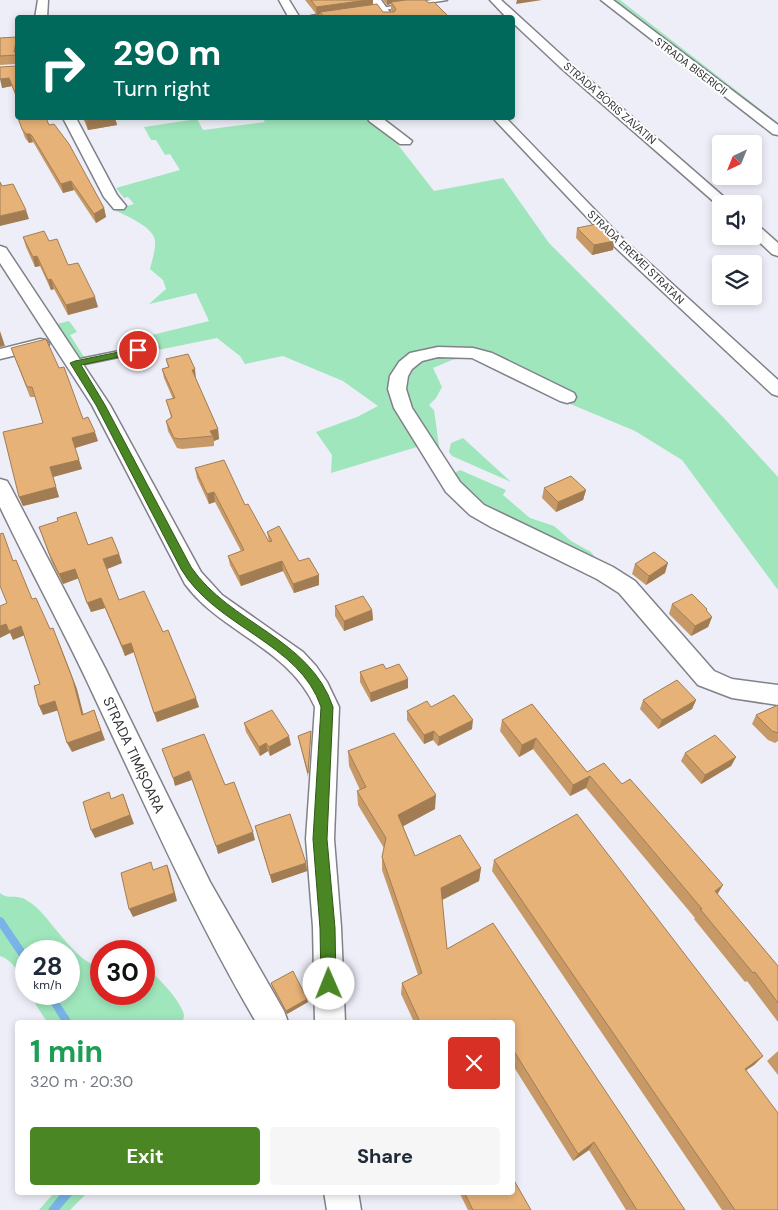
<!DOCTYPE html>
<meta charset="utf-8">
<style>
:root{--surface:#fff;--page:#f6f6f7;--text:#1f2937;--muted:#747a83;--accent:#4a8623}
body{margin:0;font-family:"DM Sans",sans-serif;background:var(--page);color:var(--text);height:100vh;display:flex;flex-direction:column;font-size:19px;white-space:nowrap}
*{box-sizing:border-box;margin:0}
p{font-size:16px;color:var(--muted)}
.icon{flex:none;width:28px;height:28px;fill:none;stroke:currentColor;stroke-width:2;stroke-linecap:round;stroke-linejoin:round}
.map{position:relative;flex:1;overflow:hidden}
.side{position:absolute;left:15px;top:1020px;width:500px;height:175px;display:flex;flex-direction:column;background:var(--surface);border-radius:5px;box-shadow:0 2px 8px #0003}
.side>*{flex:none}
.hud{position:absolute;left:15px;top:15px;width:500px;height:105px;border-radius:5px;box-shadow:0 2px 8px #0003;background:#00695c;color:#fff;overflow:hidden}
.needle{width:32px;rotate:223deg}
.fabs{position:absolute;left:712px;top:135px;display:grid;gap:10px}
.fabs a{display:grid;place-items:center;width:50px;height:50px;border-radius:5px;background:var(--surface);box-shadow:0 2px 8px #0003;font-size:25px}
.speed{position:absolute;left:15px;top:940px;display:flex;gap:10px;font-size:25px;font-weight:700;text-align:center}
.speed>*{display:grid;place-content:center;width:65px;height:65px;border-radius:50%;background:var(--surface);box-shadow:0 2px 8px #0003;line-height:1}
.speed small{font-size:12px;font-weight:400}
.speed .limit{border:8px solid #d22;background:#fff;color:#111}
.pin{position:absolute;display:grid;place-items:center;width:42px;height:42px;color:#fff;margin:-21px;border:2px solid #fff;border-radius:50%;box-shadow:0 1px 5px #0007}
.me{position:absolute;width:55px;margin:-28px;rotate:359deg;stroke-linejoin:round;filter:drop-shadow(0 0 4px #0008)}
.turn{display:flex;align-items:center;gap:18px;height:105px;padding:0 15px;font-size:22px}
.turn .icon{width:65px;height:65px;stroke-width:2.5}
.turn b{display:block;font-size:35px;line-height:42px}
.round{display:grid;place-items:center;flex:none;width:52px;height:52px;border-radius:5px;background:var(--page)}
.head{display:flex;align-items:center;justify-content:space-between;height:85px;padding:0 15px}
h1{font-size:30px;font-weight:700;line-height:38px;color:#1e9e55}
.cta{display:flex;gap:10px;margin-top:auto;padding:10px 15px}
.cta a{flex:1;height:58px;border-radius:5px;background:var(--accent);color:#fff;font-size:20px;font-weight:700;line-height:58px;text-align:center}
.cta a+a{background:var(--page);color:var(--text)}
.map>svg:first-child{display:block}
.green{fill:#9fe6bc}
.lines{fill:none;stroke-linecap:round;stroke-linejoin:round}
.stream{fill:#78b4e7;fill-rule:evenodd}
.service-casing{stroke:#808189;stroke-width:3}
.minor-casing{stroke:#808189;stroke-width:3}
.service{fill:#fff;fill-rule:evenodd}
.minor{fill:#fff;fill-rule:evenodd}
.wall{fill:#c79967}
.shaded-wall{fill:#a27d54}
.building{fill:#e7b278;stroke:#a27d54}
.route{fill:#4a8623;stroke:#305717}
.labels{text-anchor:middle;dominant-baseline:central;stroke-width:4;stroke-linejoin:round;paint-order:stroke}
.far-street-label{font-size:11px;fill:#303134;stroke:#fff}
.street-label{font-size:14px;fill:#303134;stroke:#fff}
</style>
<div class="map">
<svg width="778" height="1210" viewBox="0 0 778 1210">
<rect width="100%" height="100%" fill="#edeef7"/>
<!-- green -->
<g class="green">
<path d="M609 0H620L778 123V128Z"/>
<path d="M262 118H365L395 141 434 191 503 178 549 243 723 417 778 477V590L682 460 635 431 556 398 472 357 452 360 433 368 442 387 436 398 429 405 434 410 440 453 430 443 331 473 332 455 316 432 357 417 378 406 343 381 283 356 245 364 240 356 217 338 148 352 140 338 209 321 196 293 149 304 166 289 163 280 150 269C152 260 156 249 155 241 154 227 125 215 114 210L134 204 128 197 124 198 116 188 180 170 170 154 165 155 156 140H151L144 127 197 119 203 130 265 122Z"/>
<path d="M69 321 77 332 70 335 84 357H77L53 325Z"/>
<path d="M463 438 511 482 452 456 449 452 451 443Z"/>
<path d="M460 470 506 490 503 495 530 518 554 526 571 541 591 552 599 563 488 513 455 482 454 473Z"/>
<path d="M0 893C6 899 14 895 22 898 26 899 32 904 35 906 54 923 76 963 101 967V994H144V966C154 972 182 1002 184 1015 184 1017 183 1021 182 1022H47L29 994H69V951H26V988C19 975 15 961 0 956Z"/>
<path d="M54 1193V1192L87 1193 70 1210H39Z"/>
</g>
<g class="lines">
<!-- stream -->
<g class="stream">
<path d="M0 917 3 918 26 952V963L23 962 0 928Z"/>
<path d="M45 994H54L70 1019 71 1022H62Z"/>
<path d="M62 1192H73L72 1195 59 1210H48L50 1207Z"/>
</g>
<defs>
<g id="service">
<path d="M432 0H447L371 12 368 10Z"/>
<path d="M335 12 337 15 309 18 311 16Z"/>
<path d="M154 344 158 347 157 349 75 366 71 363 75 360Z"/>
</g>
<g id="minor">
<path d="M38 0H48L47 18H35Z"/>
<path d="M279 0H289L300 18H289Z"/>
<path d="M370 0H381L394 18H383Z"/>
<path d="M490 0H501L568 61 732 204H721L720 207 560 67 512 22V18H507Z"/>
<path d="M601 0H613L778 125V135L773 134Z"/>
<path d="M63 118H76L117 195 126 206 124 209H114L104 197Z"/>
<path d="M368 118H382L412 141 410 144H400L369 121Z"/>
<path d="M493 118H506L625 241 778 380V396L772 394 615 247Z"/>
<path d="M754 224 759 226 778 243V256L772 254 753 236Z"/>
<path d="M0 246 6 248 110 405 201 572 222 595 303 652 316 666 327 682 339 707 334 839 341 927 345 1022H315L313 927 306 839 315 707C289 648 221 633 185 584L92 405 0 263Z"/>
<path d="M40 339 46 340 49 344 46 348 0 359V349Z"/>
<path d="M438 347 473 348 492 353 574 393 576 397 574 401 567 403 560 401 472 358 438 357 422 361 412 369 408 376 406 389 412 408 460 482 484 505 613 567 635 581 714 671 732 679 778 685V705L732 698 698 685 619 593 597 579 491 527 470 515 446 492 394 408 388 389 390 376 399 362 410 353Z"/>
<path d="M0 479 7 481 10 486 105 668 210 882 284 1011 288 1022H256C194 917 145 804 93 694 64 631 30 570 0 507Z"/>
<path d="M324 1192H358L361 1210H327Z"/>
</g>
</defs>
<!-- service casing -->
<use href="#service" class="service-casing"/>
<!-- minor casing -->
<use href="#minor" class="minor-casing"/>
<!-- service -->
<use href="#service" class="service"/>
<!-- minor -->
<use href="#minor" class="minor"/>
</g>
<!-- wall -->
<g class="wall">
<path d="M305 0H373V5L383 12H392L391 10V4L387 5 383 0H425L450 18H321L320 14 317 15Z"/>
<path d="M17 37 18 41V102L12 86 2 88 16 66V64L0 65V38Z"/>
<path d="M18 118H46L49 125 104 208 106 217 96 223 74 190 63 193 35 145 33 142 29 143 25 138Z"/>
<path d="M83 118H115L117 125 88 130Z"/>
<path d="M577 228 614 241 613 250 592 255 576 238Z"/>
<path d="M23 237 49 241 98 307 68 315 54 289 51 290 40 266 35 267 26 247Z"/>
<path d="M11 348 83 419 98 441 75 448 82 469 53 477 59 497 23 506 19 497 43 423 35 397H30Z"/>
<path d="M166 359 196 379 218 429 219 439 214 441V446L182 449 177 448 168 431 166 421 171 417 166 400 173 399 164 378 162 369 168 367Z"/>
<path d="M195 468 245 505 269 542 267 532 299 561 319 575V585L294 593 283 571 241 586 230 565 228 556 241 551 215 502 209 504 197 478Z"/>
<path d="M544 488 586 490 583 500 556 512 542 498Z"/>
<path d="M39 527 88 545 119 554 122 563 107 569 119 600 163 632 199 707 157 722 134 652 125 656 105 608 91 612 79 578 63 584 52 563Z"/>
<path d="M635 564 665 573 646 585 632 574Z"/>
<path d="M672 604 706 611 712 617 708 627 691 636 669 614Z"/>
<path d="M335 606 372 610 373 620 344 631 335 616Z"/>
<path d="M386 669 408 688 371 702 360 682V672Z"/>
<path d="M643 700H696L692 709 658 729 640 709Z"/>
<path d="M532 704 587 772 622 784 717 894 778 966V1022L747 981 745 982 694 919 695 918 586 788 570 796 533 749 519 757 500 731 502 720Z"/>
<path d="M778 705V741L775 743 768 740 752 724 756 715Z"/>
<path d="M407 711 472 729 438 746 433 740 424 744 407 720Z"/>
<path d="M244 723 291 745 270 756 268 751 260 756 246 732Z"/>
<path d="M311 731V735L308 777 298 736Z"/>
<path d="M348 751 435 809 403 826 415 856 481 868 479 881 442 900 447 949 685 1210H626L589 1150 573 1161 512 1064V1022H414L401 994 402 983 418 975 382 870V857L384 848 358 805 357 791 360 790 349 766Z"/>
<path d="M685 753 736 757 731 766 701 784 681 761Z"/>
<path d="M255 826 306 863 307 871 272 883Z"/>
<path d="M494 860 763 1056 754 1065 746 1070 778 1210H722L492 871Z"/>
<path d="M271 983 308 1002 287 1014 272 987Z"/>
<path d="M778 1051V1075L767 1061Z"/>
<path d="M459 1192H512L531 1210H468Z"/>
</g>
<!-- shaded-wall -->
<g class="shaded-wall">
<path d="M367 0H373V7L320 12V14L317 15 316 7Z"/>
<path d="M387 0H416L391 2V4L387 5Z"/>
<path d="M517 0H542L516 4Z"/>
<path d="M17 37 18 41V57L14 52Z"/>
<path d="M9 78 12 86 2 88 0 79Z"/>
<path d="M109 118H115L117 125 88 130 86 121Z"/>
<path d="M26 134H30L33 142 29 143Z"/>
<path d="M71 181 74 190 63 193 61 184Z"/>
<path d="M104 208 106 217 96 223 94 214Z"/>
<path d="M26 210 29 219 0 226V216Z"/>
<path d="M614 241 613 250 592 255 594 245Z"/>
<path d="M37 256 40 266 35 267 33 257Z"/>
<path d="M51 279 54 289 51 290 48 280Z"/>
<path d="M95 297 98 307 68 315 66 305Z"/>
<path d="M0 331 5 346 0 347Z"/>
<path d="M195 369 196 379H194L192 370Z"/>
<path d="M218 429 219 439 214 441 213 436 210 431Z"/>
<path d="M95 432 98 441 75 448 82 469 53 477 59 497 23 506 19 497 50 467 72 438Z"/>
<path d="M586 490 583 500 556 512 558 502Z"/>
<path d="M214 492 215 502 209 504 207 494Z"/>
<path d="M119 554 122 563 107 569 103 559Z"/>
<path d="M282 561 283 571 241 586 239 576Z"/>
<path d="M668 563 665 573 646 585 649 576Z"/>
<path d="M75 569 79 578 63 584 59 574Z"/>
<path d="M319 575V585L294 593 293 584Z"/>
<path d="M101 598 105 608 91 612 87 603Z"/>
<path d="M372 610 373 620 344 631V621Z"/>
<path d="M712 617 708 627 691 636 695 626Z"/>
<path d="M6 624 21 626 25 635 13 640 10 633 0 638V626Z"/>
<path d="M57 637 77 689 86 724 82 715Z"/>
<path d="M131 643 134 652 125 656 122 646Z"/>
<path d="M408 679V688L371 702 370 693Z"/>
<path d="M196 698 199 707 157 722 154 713Z"/>
<path d="M696 700 692 709 658 729 662 720Z"/>
<path d="M55 701 59 710 43 715 39 706Z"/>
<path d="M94 710 105 740 72 752 67 743Z"/>
<path d="M473 720 472 729 438 746 439 737Z"/>
<path d="M434 731 433 740 424 744V735Z"/>
<path d="M289 736 291 745 270 756 269 747Z"/>
<path d="M536 738 533 749 519 757 522 745Z"/>
<path d="M266 743 268 751 260 756 259 747Z"/>
<path d="M736 757 731 766 701 784 705 775Z"/>
<path d="M189 771 192 780 175 786 173 778Z"/>
<path d="M590 776 586 788 570 796 573 785Z"/>
<path d="M123 794 134 824 95 838 91 830Z"/>
<path d="M436 795 435 809 398 829V815Z"/>
<path d="M253 832 255 840 218 854 216 846Z"/>
<path d="M306 863 307 871 272 883 270 875Z"/>
<path d="M167 865 170 873 177 901 133 917 129 909Z"/>
<path d="M481 868 479 881 440 901 441 888Z"/>
<path d="M723 885 717 895 715 891Z"/>
<path d="M307 999 308 1002 287 1014 286 1011Z"/>
<path d="M763 1056 754 1065 736 1077 745 1069Z"/>
<path d="M594 1142 589 1150 573 1161 578 1154Z"/>
</g>
<!-- building -->
<g class="building">
<path d="M311 0H367L316 7Z"/>
<path d="M406 0H425L429 3 434 2 450 18H325L320 12 377 4 383 12H394L396 9 391 2Z"/>
<path d="M17 37 14 52H18L17 55 0 56V38Z"/>
<path d="M17 56H18V100L9 78 0 79V67L16 66Z"/>
<path d="M18 118H46L49 125 54 124 69 144 104 208 94 214 71 181 61 184 32 136 30 134H26L22 129Z"/>
<path d="M85 118H109L86 121Z"/>
<path d="M0 182 2 186 13 184 26 210 0 216Z"/>
<path d="M597 224 614 241 594 245 577 228Z"/>
<path d="M44 231 49 241 57 239 68 265 78 263 95 297 66 305 51 279 48 280 37 256 33 257 23 237Z"/>
<path d="M46 339 59 368 64 367 83 419 88 417 95 432 72 438 79 460 50 467 56 487 19 497 3 432 43 423 32 387H27L11 348Z"/>
<path d="M188 354 195 369 192 370 218 429 210 431 213 436 180 439 174 438 166 421 172 417 166 400 175 398 162 369 169 367 166 359Z"/>
<path d="M224 460 245 505 248 504 269 542 272 541 267 532 279 526 299 561 309 558 319 575 293 584 282 561 239 576 228 556 244 550 214 492 207 494 195 468Z"/>
<path d="M571 476 586 490 558 502 544 488Z"/>
<path d="M76 512 88 545 112 537 119 554 103 559 119 600 144 591 163 632 168 630 196 698 154 713 131 643 122 646 101 598 87 603 75 569 59 574 49 553 39 527 58 521 57 518Z"/>
<path d="M3 533 13 561 16 560 32 599 36 598 50 629 53 628 73 680 82 715 94 710 101 731 67 743 55 701 39 706 34 686 40 684 21 626 9 631 6 624 0 626V606L7 603 0 586V534Z"/>
<path d="M654 552 668 563 649 576 635 564Z"/>
<path d="M692 594 707 609 706 610 712 617 695 626 672 604Z"/>
<path d="M363 596 372 610 344 621 335 606Z"/>
<path d="M383 664 386 669 399 664 408 679 370 693 360 672Z"/>
<path d="M677 680 696 700 662 720 643 700Z"/>
<path d="M454 695 473 720 439 737 434 731 424 735 407 711 427 701 431 707Z"/>
<path d="M532 704 587 772 604 763 622 784 630 779 723 885 715 891 778 966V1003L755 972 753 973 700 909H702L590 776 573 785 536 738 522 745 502 720Z"/>
<path d="M778 705V733L772 731 756 715Z"/>
<path d="M272 710 289 736 269 747 266 743 259 747 244 723Z"/>
<path d="M311 731 308 773 298 736Z"/>
<path d="M394 733 436 795 398 815 415 856 460 835 481 868 441 888 447 949 493 923 685 1210H637L594 1142 578 1154 512 1048V1022H496L495 1020 489 1022H420L402 983 422 973 382 857 386 838 357 791 366 787 348 751Z"/>
<path d="M204 734 225 785 234 782 253 832 216 846 189 771 173 778 162 749Z"/>
<path d="M715 735 736 757 705 775 685 753Z"/>
<path d="M109 792 111 799 123 794 130 815 91 830 83 802Z"/>
<path d="M290 814 306 863 270 875 255 826Z"/>
<path d="M577 814 763 1056 745 1069 778 1113V1210H735L494 860Z"/>
<path d="M151 862 153 870 167 865 174 893 129 909 121 873Z"/>
<path d="M293 971 307 999 286 1011 271 983Z"/>
<path d="M512 1177 531 1210H473L464 1192H512Z"/>
</g>
<!-- route -->
<path class="route" d="M138 348H142V352L81 365 105 405 191 567C230 624 310 638 333 707L327 839 335 928 336 984 334 990 329 992 323 990 321 984 320 928 313 839 321 707C300 643 215 627 181 569L96 405 70 363 75 361Z"/>
<g class="labels">
<!-- far-street labels -->
<g class="far-street-label">
<text transform="translate(691 66) rotate(37)">STRADA BISERICII</text>
<text transform="translate(610 103) rotate(41)">STRADA BORIS ZAVATIN</text>
<text transform="translate(636 257) rotate(44)">STRADA EREMEI STRATAN</text>
</g>
<!-- street labels -->
<g class="street-label">
<text transform="translate(134 755) rotate(65)">STRADA TIMIȘOARA</text>
</g>
</g>
</svg>
<div class="fabs">
<a><svg class="needle" viewBox="-14 -14 28 28"><path d="M0-13l5 13h-10z" fill="#e53935"/><path d="M0 13l5-13h-10z" fill="#747a83"/></svg></a>
<a><svg class="icon" aria-label="sound" viewBox="0 0 24 24"><path d="M4 9h4l5-4v14l-5-4H4zM17 9q2 3 0 6"/></svg></a>
<a><svg class="icon" aria-label="layers" viewBox="0 0 24 24"><path d="M12 4l9 5-9 5-9-5zM3 14l9 5 9-5"/></svg></a>
</div>
<div class="speed"><div>28<small>km/h</small></div><div class="limit">30</div></div>
<div class="pin" style="left:138px;top:350px;background:#d93025"><svg class="icon" aria-label="arrive" viewBox="0 0 24 24"><path d="M6 21V4h12l-3 4 3 4H6"/></svg></div>
<svg class="me" style="left:329px;top:984px" viewBox="-20 -20 40 40"><circle r="19" fill="#fff"/><path d="M0-13L10 11 0 6-10 11z" fill="#4a8623"/></svg>
<div class="hud">
<div class="turn"><svg class="icon" aria-label="right" viewBox="0 0 24 24"><path d="M7 20v-9h11M14 6l5 5-5 5"/></svg><div><b>290 m</b>Turn right</div></div>
</div>
<section class="side">
<div class="head"><div><h1>1 min</h1><p>320 m · 20:30</p></div><a class="round" style="background:#d93025;color:#fff"><svg class="icon" aria-label="close" viewBox="0 0 24 24"><path d="M6 6l12 12M18 6L6 18"/></svg></a></div>
<div class="cta"><a>Exit</a><a>Share</a></div>
</section>
</div>
